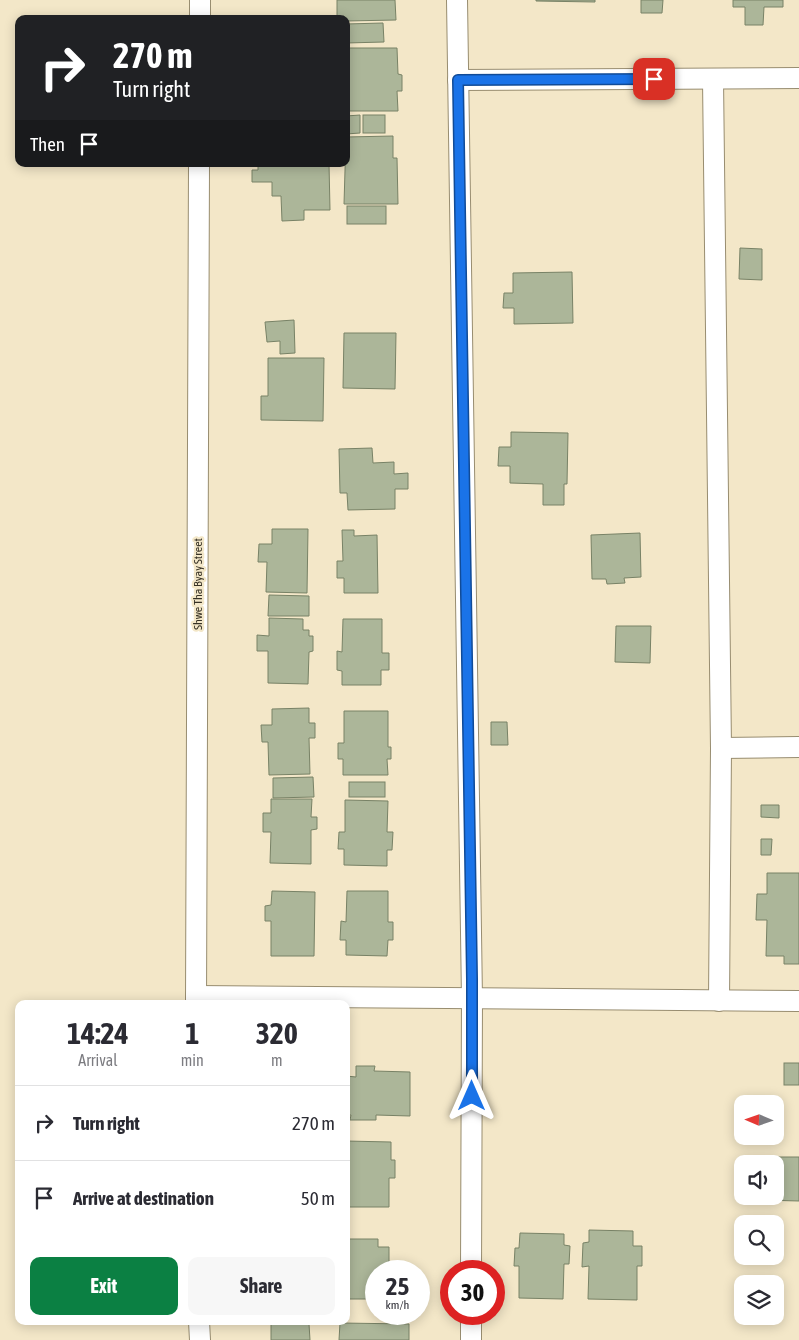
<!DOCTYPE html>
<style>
:root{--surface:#fff;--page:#f7f7f7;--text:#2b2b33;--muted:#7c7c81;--line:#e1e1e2;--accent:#0b8043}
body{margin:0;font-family:"Asap Condensed",sans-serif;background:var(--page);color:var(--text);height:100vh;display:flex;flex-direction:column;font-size:19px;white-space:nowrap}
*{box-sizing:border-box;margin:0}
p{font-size:16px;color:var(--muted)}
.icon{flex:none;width:28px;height:28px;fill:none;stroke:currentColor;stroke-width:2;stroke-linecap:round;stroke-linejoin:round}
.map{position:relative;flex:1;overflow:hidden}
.drawer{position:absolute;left:15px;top:1000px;width:335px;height:325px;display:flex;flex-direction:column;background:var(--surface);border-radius:10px;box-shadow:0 2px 12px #0003}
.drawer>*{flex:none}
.guide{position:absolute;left:15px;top:15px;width:335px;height:152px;border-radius:10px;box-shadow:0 2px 12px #0003;background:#202124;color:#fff;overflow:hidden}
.needle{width:32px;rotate:272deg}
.buttons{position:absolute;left:734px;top:1095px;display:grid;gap:10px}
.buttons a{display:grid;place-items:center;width:50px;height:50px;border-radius:10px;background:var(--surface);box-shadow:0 2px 12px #0003;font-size:25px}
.speed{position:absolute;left:365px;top:1260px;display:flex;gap:10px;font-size:25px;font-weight:700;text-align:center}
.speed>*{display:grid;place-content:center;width:65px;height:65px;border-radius:50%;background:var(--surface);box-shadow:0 2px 12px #0003;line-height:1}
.speed small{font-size:12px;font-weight:400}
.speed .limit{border:8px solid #d22;background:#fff;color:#111}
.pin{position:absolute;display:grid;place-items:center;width:42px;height:42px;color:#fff;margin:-21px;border-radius:10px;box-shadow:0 2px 8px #0006}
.me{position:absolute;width:55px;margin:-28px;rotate:0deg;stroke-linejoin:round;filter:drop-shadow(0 0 4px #0008)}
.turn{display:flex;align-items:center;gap:18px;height:105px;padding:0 15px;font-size:22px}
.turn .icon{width:65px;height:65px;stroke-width:2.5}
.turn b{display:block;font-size:35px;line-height:42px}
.then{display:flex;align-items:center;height:48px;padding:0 15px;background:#0003;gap:10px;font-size:19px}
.eta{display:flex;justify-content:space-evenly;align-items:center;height:85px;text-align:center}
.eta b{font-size:30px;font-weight:700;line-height:35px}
.button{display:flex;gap:10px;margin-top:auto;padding:10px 15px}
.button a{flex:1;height:58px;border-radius:10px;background:var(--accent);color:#fff;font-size:20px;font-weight:700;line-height:58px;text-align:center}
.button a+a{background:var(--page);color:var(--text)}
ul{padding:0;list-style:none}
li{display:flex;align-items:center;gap:15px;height:75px;padding:0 15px;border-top:1px solid var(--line)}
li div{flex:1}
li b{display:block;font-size:19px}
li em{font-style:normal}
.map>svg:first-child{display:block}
.building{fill:#acb699;stroke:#788266}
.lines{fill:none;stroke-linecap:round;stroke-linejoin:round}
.minor-casing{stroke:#988d70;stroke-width:22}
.minor{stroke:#fff;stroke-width:20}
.route-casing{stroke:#114b97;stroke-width:12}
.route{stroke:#1a73e8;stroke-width:9}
.labels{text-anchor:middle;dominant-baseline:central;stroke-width:4.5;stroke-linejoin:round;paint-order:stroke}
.street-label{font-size:12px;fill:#363125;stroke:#f3e7c8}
</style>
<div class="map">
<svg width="799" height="1340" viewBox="0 0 799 1340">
<rect width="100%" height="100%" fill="#f3e7c8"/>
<!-- building -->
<g class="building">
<path d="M337 0H395L396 20 346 21 344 16H337Z"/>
<path d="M536 0H595V2L536 1Z"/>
<path d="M641 0H663L662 13H641Z"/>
<path d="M733 0H783V7H764L763 25H745V7H733Z"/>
<path d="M383 23 384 42 346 43V24Z"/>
<path d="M346 48H397L398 74 402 75V91H397L398 111H346Z"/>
<path d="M360 115V133L346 134V116Z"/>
<rect x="363" y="115" width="22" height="18"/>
<path d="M393 136V158H397L398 204H344L346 137Z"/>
<path d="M258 164H329L330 210H304V220L282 221 281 196H272V182H252V170H258Z"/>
<rect x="347" y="206" width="39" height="18"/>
<path d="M740 248 762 249V280L739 279Z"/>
<path d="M572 272 573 323 514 324V308H503L504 293H513V273Z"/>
<path d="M294 320 295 353 280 354V341L267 342 265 322Z"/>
<path d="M344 333H396L395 389 343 388Z"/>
<path d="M268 358H324L323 421 261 420V396H268Z"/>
<path d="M511 432 568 433 567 484H564V505H543V484L510 483V466H498L499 447H511Z"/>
<path d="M372 448 373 463 394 462V474L408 473V489H395V509L348 510 347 493H340L339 449Z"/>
<path d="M272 529H308L307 593 266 592 267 562H258L259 544H272Z"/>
<path d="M342 530H354V536L377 535 378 593H344V578H337V561H343Z"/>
<path d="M640 533 641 577 624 578 625 583 607 584 606 579H592L591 535Z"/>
<path d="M269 595 309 596V616H268Z"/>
<path d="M269 618 303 619V630H309V636H313V651L309 652 308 684 268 683V651H257V635L269 636Z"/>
<path d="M343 619H382V653H389V670H381V685H342V671L337 670V651L342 652Z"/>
<path d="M616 626H651L650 663 615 662Z"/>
<path d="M309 708V723H315V738H309L310 774 269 775 268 742H262L261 725H272V709Z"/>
<path d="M344 711H388V747H391V759H387L388 775H343V759H338V743H344Z"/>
<path d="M491 722H507L508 745H491Z"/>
<path d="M313 777 314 797 273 798V778Z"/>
<rect x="349" y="782" width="36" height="15"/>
<path d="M271 799H312L311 817H317V829L311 830V864L270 863 271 832H263V813H271Z"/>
<path d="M345 800 388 801 387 832H393L392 850H387V866L344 865V849H338L339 832H345Z"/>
<path d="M761 805H779V818L761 817Z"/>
<path d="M761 839H772L771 855H761Z"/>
<path d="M767 873H799V964H784V956H766L767 920H756L757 894H767Z"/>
<path d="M272 891 315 892 314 956H271V921H265V906L271 905Z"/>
<path d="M347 891H388V922H393V940H388L387 956 346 955V940H340L341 921 346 922Z"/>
<rect x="784" y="1063" width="15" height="22"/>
<path d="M356 1066H375L374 1071 410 1072V1116L376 1115V1120H350L351 1115H346V1076L356 1077Z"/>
<path d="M346 1141 391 1142V1160H395V1178H389V1207H346Z"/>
<path d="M763 1157H799V1201L762 1200V1196H775V1164H762Z"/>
<path d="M589 1230 633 1231V1246H642V1266H637V1300L588 1299 589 1266 582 1267 583 1243 589 1242Z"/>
<path d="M520 1233 564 1234V1245L570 1246 569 1264H564L563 1299 519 1298V1266H514L515 1248H519Z"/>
<path d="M346 1239H378V1247H389V1269H383V1271H376V1299H346Z"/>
<path d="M340 1323 409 1324V1340H339Z"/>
<path d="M271 1324H309L310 1340H271Z"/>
</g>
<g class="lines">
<defs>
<g id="minor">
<path d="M457 0 472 999 471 1271"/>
<path d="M200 19V0"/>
<path d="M713 79 721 748 719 1001"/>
<path d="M458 80 799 78"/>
<path d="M721 748 799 747"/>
<path d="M196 996 799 1001"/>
<path d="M196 1004 199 164"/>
<path d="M199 1321 200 1340"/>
<path d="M471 1340V1314"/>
</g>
</defs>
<!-- minor casing -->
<use href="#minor" class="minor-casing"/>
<!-- minor -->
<use href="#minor" class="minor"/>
</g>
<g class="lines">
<defs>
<path id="route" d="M472 1096V979L458 80 654 79"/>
</defs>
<!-- route casing -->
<use href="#route" class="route-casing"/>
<!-- route -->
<use href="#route" class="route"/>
</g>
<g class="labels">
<!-- street labels -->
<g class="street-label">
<text transform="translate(198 584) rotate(-90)">Shwe Tha Byay Street</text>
</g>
</g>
</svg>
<div class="buttons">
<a><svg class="needle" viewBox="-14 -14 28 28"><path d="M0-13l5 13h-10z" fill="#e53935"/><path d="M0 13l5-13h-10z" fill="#7c7c81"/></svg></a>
<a><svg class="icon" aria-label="sound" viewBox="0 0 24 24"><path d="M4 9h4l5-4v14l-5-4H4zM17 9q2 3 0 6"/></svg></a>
<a><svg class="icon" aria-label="search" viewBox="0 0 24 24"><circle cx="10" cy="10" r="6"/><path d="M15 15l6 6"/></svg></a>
<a><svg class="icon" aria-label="layers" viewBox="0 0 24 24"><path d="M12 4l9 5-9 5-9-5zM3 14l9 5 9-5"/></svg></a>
</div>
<div class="speed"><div>25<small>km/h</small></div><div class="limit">30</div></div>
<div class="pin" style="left:654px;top:79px;background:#d93025"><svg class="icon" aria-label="arrive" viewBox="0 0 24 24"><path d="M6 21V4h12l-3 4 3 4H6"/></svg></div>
<svg class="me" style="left:472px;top:1096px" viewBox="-20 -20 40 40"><path d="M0-17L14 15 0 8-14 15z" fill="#1a73e8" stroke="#fff" stroke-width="4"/></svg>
<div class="guide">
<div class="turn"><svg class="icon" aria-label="right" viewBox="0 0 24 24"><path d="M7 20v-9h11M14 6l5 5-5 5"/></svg><div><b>270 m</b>Turn right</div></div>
<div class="then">Then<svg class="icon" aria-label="arrive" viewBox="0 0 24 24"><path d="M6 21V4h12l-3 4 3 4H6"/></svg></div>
</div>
<section class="drawer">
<div class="eta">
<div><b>14:24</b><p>Arrival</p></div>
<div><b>1</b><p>min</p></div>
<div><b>320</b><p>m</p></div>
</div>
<ul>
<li><svg class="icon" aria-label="right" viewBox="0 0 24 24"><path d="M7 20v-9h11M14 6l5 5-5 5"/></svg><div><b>Turn right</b></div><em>270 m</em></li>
<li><svg class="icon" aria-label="arrive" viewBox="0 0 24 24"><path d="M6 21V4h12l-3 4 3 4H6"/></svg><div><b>Arrive at destination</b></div><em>50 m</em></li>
</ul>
<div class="button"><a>Exit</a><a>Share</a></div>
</section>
</div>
